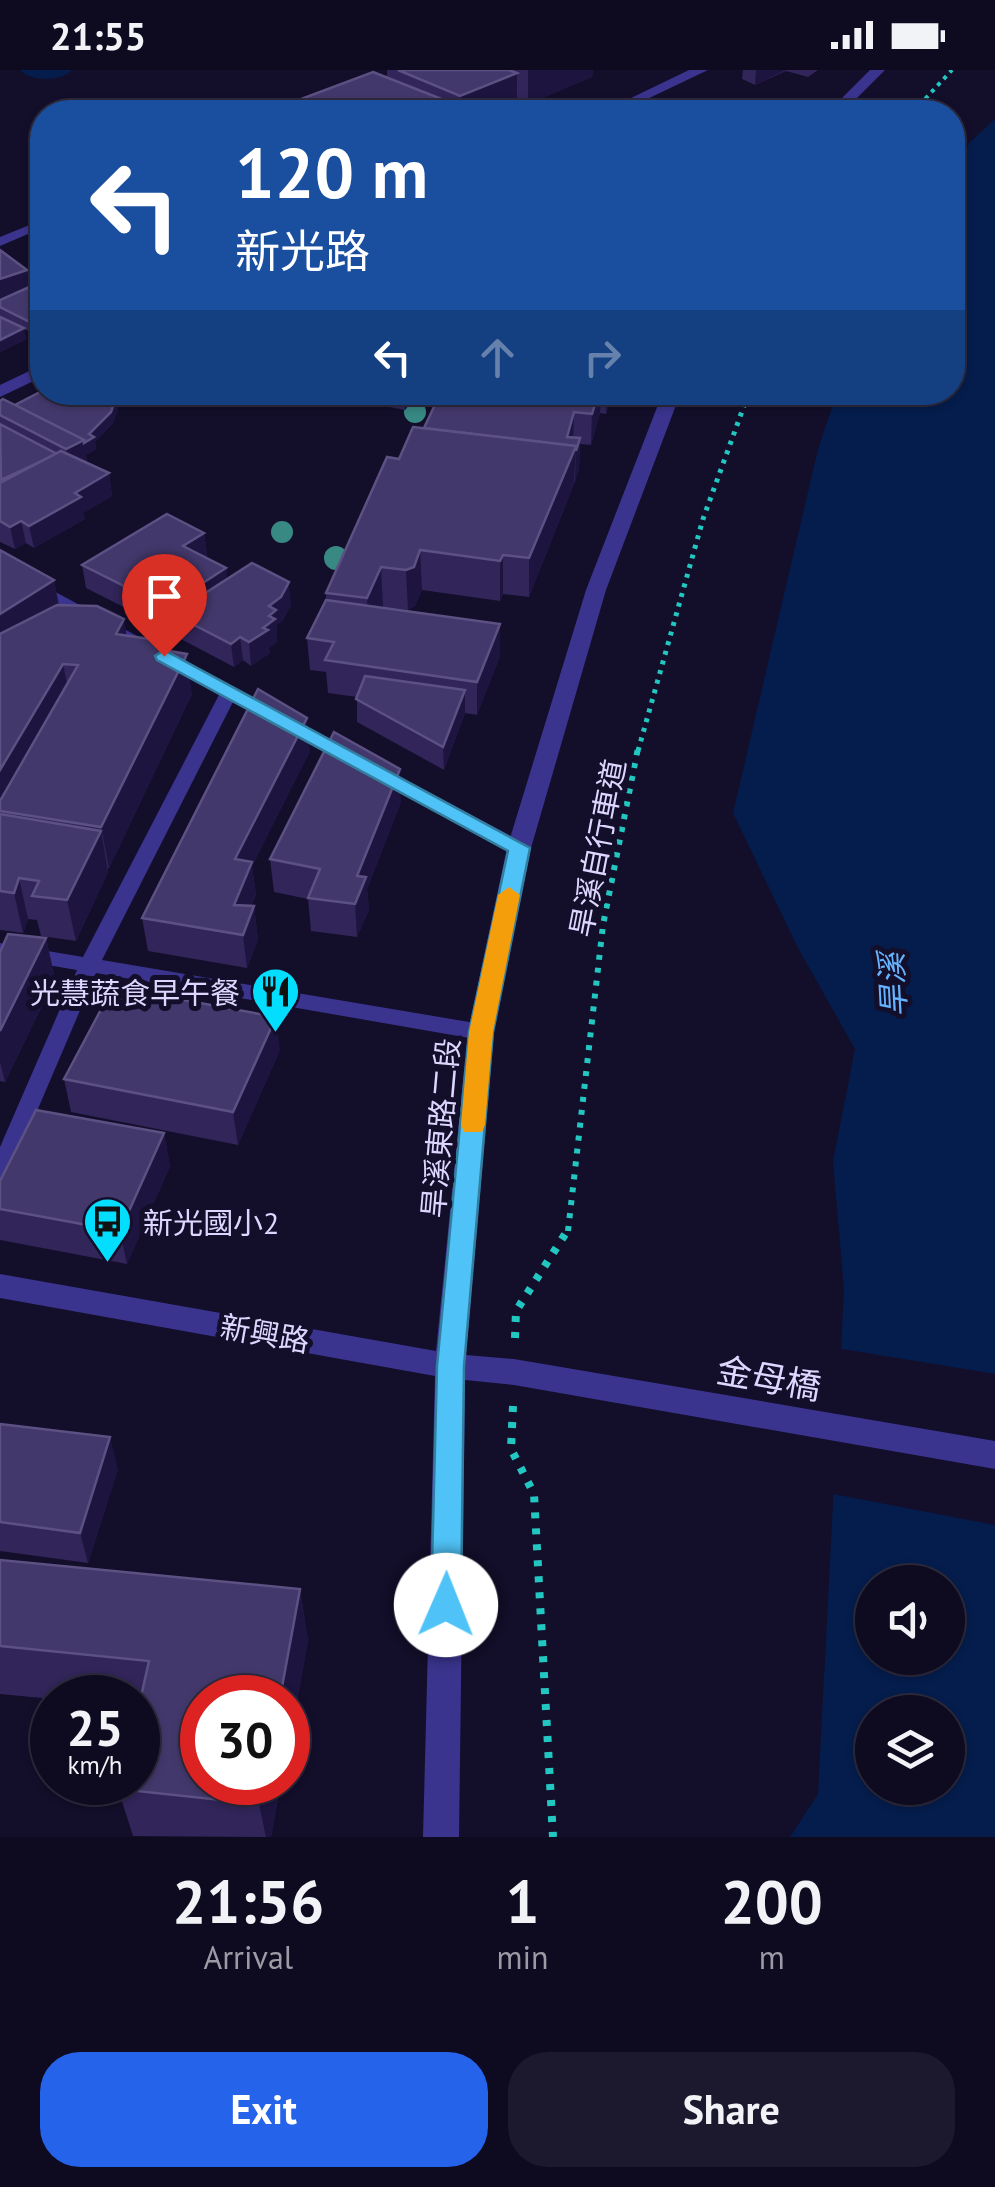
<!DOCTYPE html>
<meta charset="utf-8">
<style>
:root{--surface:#0e0a20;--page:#1c182d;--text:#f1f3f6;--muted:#9b9aa5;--line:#2e2b3e;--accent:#2563eb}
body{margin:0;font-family:"PT Sans","Noto Sans TC",sans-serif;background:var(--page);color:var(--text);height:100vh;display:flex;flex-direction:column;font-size:38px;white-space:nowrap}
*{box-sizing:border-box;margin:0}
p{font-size:32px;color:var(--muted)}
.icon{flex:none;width:55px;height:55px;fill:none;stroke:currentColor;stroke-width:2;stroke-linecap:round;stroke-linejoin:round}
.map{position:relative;height:1767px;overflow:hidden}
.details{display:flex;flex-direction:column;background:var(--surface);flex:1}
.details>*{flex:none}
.hud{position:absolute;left:30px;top:30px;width:935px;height:305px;border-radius:40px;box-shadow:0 2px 8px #0004,0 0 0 2px var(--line);background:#1a4fa0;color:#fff;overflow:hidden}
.buttons{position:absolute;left:855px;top:1495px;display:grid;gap:20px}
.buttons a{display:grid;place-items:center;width:110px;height:110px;border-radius:50%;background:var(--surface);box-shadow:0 2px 8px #0004,0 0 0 2px var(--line);font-size:50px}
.speed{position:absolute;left:30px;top:1605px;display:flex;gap:20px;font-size:50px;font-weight:700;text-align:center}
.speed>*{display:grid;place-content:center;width:130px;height:130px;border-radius:50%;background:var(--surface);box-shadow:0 2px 8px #0004,0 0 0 2px var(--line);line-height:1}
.speed small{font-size:25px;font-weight:400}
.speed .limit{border:15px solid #d22;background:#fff;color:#111}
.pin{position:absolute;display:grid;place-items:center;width:85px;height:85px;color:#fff;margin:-102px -42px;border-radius:50% 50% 50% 0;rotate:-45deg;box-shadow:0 0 10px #0007}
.pin .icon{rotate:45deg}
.me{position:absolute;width:110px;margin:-55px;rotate:1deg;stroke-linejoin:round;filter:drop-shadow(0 0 8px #0008)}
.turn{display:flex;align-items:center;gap:35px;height:210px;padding:0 40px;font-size:45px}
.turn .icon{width:130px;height:130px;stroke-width:2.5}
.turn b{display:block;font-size:70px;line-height:85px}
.lanes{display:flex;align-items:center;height:95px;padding:0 40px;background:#0003;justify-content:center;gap:50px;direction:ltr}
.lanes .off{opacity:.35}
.eta{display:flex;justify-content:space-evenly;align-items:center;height:170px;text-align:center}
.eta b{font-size:60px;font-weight:800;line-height:70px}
.cta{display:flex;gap:20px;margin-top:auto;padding:20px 40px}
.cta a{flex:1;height:115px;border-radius:40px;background:var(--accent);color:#fff;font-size:40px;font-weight:800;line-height:115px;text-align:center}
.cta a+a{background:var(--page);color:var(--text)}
.status{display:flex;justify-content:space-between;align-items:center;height:70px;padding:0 50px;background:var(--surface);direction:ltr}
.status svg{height:28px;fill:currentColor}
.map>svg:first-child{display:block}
.water{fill:#051d4c;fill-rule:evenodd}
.pier{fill:#130e2a}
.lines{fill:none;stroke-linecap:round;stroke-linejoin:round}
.canal{fill:#051d4c;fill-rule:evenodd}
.path-far3{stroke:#23c7c2;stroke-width:4;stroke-dasharray:4 5;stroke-linecap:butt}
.path-far2{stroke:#23c7c2;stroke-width:5;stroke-dasharray:4 6;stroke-linecap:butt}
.path-far1{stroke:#23c7c2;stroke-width:6;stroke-dasharray:5 8;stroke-linecap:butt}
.path{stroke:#23c7c2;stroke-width:8;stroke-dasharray:6 10;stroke-linecap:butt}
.service{fill:#3a348e;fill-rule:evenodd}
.minor{fill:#3a348e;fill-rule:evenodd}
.tree{fill:#388883}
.wall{fill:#312559}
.shaded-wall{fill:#1d143f}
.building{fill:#43386b;stroke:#5c5182;stroke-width:2.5}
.route{fill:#4fc3f7;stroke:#337fa1;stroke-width:2.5}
.slow{fill:#f59e0b}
.labels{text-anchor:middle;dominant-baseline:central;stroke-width:10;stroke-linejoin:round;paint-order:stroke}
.street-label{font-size:30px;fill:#ddd7ff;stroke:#130e2a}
.poi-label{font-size:30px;fill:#ddd7ff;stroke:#130e2a;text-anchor:end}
.water-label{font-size:32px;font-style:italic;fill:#65b3ff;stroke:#130e2a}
.near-street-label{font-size:35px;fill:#ddd7ff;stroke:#130e2a}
</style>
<div class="status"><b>21:55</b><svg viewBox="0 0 49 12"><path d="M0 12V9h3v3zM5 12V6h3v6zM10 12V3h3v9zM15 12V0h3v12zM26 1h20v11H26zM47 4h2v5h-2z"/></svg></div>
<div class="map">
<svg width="995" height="1767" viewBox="0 0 995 1767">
<rect width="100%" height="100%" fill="#130e2a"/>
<!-- water -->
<path class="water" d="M995 49V1767H790L818 1724 844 1220 833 1091 855 979 798 878 733 743 818 379 837 323 952 322 953 102 970 72ZM872 1512H948V1588H872ZM872 1642H948V1718H872Z"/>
<!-- pier -->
<path class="pier" d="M836 1278 995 1304V1455L828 1423Z"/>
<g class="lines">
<!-- canal -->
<path class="canal" d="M20 0H72C61 12 31 12 20 0Z"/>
<!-- path-far3 -->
<path class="path-far3" d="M913 42 952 0"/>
<!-- path-far2 -->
<path class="path-far2" d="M638 681 703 449 749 322"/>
<!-- path-far1 -->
<path class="path-far1" d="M568 1161 603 855 638 678"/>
<!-- path -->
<g class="path">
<path d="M515 1268 516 1241 569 1158"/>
<path d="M513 1336 511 1379 534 1424 553 1767"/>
</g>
<!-- service -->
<g class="service">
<path d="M42 150V158L0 176V167Z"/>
<path d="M0 492 359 686 350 692 344 690 234 630 102 890 481 954 488 957 491 962 488 967 481 970 96 903 11 1102 8 1108 0 1111V1077L77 900 0 887V873L83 887 220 623 0 504Z"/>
<path d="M380 696 526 774 528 778 519 784 512 782 374 706 371 702Z"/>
</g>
<!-- minor -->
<g class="minor">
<path d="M689 0H708L620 42H602Z"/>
<path d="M870 0H885L843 42H828Z"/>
<path d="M42 295V307L0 327V315Z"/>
<path d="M663 322H681L606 520 531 778 494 962 466 1285 514 1289 995 1371V1399L514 1315 465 1310 459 1767H423L435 1306 0 1228V1204L436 1281 468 962 507 778 586 520Z"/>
</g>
</g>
<!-- trees -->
<g class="tree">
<circle cx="415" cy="342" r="11"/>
<circle cx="282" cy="462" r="11"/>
<circle cx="336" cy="488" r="12"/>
</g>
<!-- wall -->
<g class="wall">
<path d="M387 0H593L592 7 528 34 517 29V42H302L301 29 387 7Z"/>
<path d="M743 0H818L808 7 786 1 755 15 742 9Z"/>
<path d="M0 180 27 200 30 217 42 218V265L38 266 24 259 26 269 0 282Z"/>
<path d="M116 322 118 339 113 353 95 372 96 379 86 385 87 392 86 393 109 403 112 426 83 443 85 449 34 478 26 473 15 479 0 472V331L15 335Z"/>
<path d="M117 322H147L132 330Z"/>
<path d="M321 322H419L405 340 321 324Z"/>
<path d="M441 322H613L606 344 600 343 591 375 580 374 579 399 574 414 529 527 503 524 500 531 422 520 415 536 408 540 383 537 500 586 477 645 465 643 444 700 357 652V627L328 623 326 602 310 600 307 568 326 530V523L399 389 424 358Z"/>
<path d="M204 463 207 485 205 487 226 498 227 509 291 535 283 550 277 555V572L269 578 270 583 251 596 243 590 234 597 177 567 175 556 169 560 86 518 82 495Z"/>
<path d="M0 480 54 510 59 535 126 566 171 581 192 624 109 798H108V802L76 871 41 866 37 850 28 849 23 863 0 860Z"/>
<path d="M310 681 252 796 256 825 251 836H254L258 870 247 898 148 881 142 848Z"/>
<path d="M401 732 367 819 369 840 357 867 311 861 308 829 274 822 270 789Z"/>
<path d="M46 868 55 909 5 1012 0 1011V882Z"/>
<path d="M280 980 238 1075 71 1042 64 1009Z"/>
<path d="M164 1063 170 1096 127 1194 0 1170V1111Z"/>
<path d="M0 1354 118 1399 88 1493 0 1481Z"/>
<path d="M0 1490 300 1519 308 1571 288 1680V1628L202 1712H281L271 1767 133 1766 118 1719 138 1712V1628H52V1629L0 1624Z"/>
</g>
<!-- shaded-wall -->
<g class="shaded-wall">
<path d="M528 0H593L592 7 528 34Z"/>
<path d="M756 0H786L755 15Z"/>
<path d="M517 3V42H460V26Z"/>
<path d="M439 28V42H401Z"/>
<path d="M27 200 31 221 0 232V209Z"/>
<path d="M42 252V265L38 266 36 255Z"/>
<path d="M24 258 26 269 0 282V270Z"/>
<path d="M105 322H116L118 339 113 353 95 372 96 379 86 385 87 392 70 401 66 379 89 364Z"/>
<path d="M131 322H147L132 330Z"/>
<path d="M405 322H419L405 340Z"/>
<path d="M599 322H601L600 343 591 375 592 344Z"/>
<path d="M607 322H613L606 344Z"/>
<path d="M574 342 573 373 567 367Z"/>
<path d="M580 368 579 399 575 412 576 381Z"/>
<path d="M576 376 574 414 529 527V488Z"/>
<path d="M109 403 112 426 83 443 85 449 34 478 29 456 75 423Z"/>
<path d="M21 451 26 473 15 479 10 457Z"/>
<path d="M204 463 207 485 186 498 183 476Z"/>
<path d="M420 480 422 520 415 536 408 540 406 500Z"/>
<path d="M503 485V524L500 531V491Z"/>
<path d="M381 497 383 537 369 567 367 528Z"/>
<path d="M226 498 229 521 173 544 175 556 169 560 166 537Z"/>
<path d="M54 510 60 542 0 580V544Z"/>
<path d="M289 512 291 535 283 550 277 555V572L269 578 270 583 251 596 249 572 263 558 269 536Z"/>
<path d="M124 549 130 589 116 564Z"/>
<path d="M500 554V586L477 645V612Z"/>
<path d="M240 567 243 590 234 597 231 574Z"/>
<path d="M170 572 175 608 187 584 192 624 109 798 101 757 164 580Z"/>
<path d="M63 594 71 634 0 741V700Z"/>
<path d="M465 620V643L444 700 443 677Z"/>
<path d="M307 648 310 681 252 796 256 825 240 864 234 835 235 789Z"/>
<path d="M400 699 401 732 367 819 369 840 357 867 355 834 357 806Z"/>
<path d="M101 761 108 802 76 871 67 830Z"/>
<path d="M19 808 28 849 23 863 14 823Z"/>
<path d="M254 836 258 870 247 898 243 865Z"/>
<path d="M46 868 55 909 5 1012 0 992V961Z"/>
<path d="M276 947 280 980 238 1075 233 1042Z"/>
<path d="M164 1063 170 1096 127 1194 120 1161Z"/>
<path d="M110 1367 118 1399 88 1493 80 1463Z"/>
<path d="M300 1519 308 1571 288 1680V1628H280Z"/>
<path d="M263 1712H281L271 1767H266L259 1734Z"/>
</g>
<!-- building -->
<g class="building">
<path d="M398 0H509L517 3 460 26Z"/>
<path d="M373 2 439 28 401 42H333L301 29Z"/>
<path d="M0 180 27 200 0 209Z"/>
<path d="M36 214 42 218V252L36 255 0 237V230Z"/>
<path d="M0 247 24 258 0 270Z"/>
<path d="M42 321V322H110L108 323 116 328 111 342 89 364 94 367 84 373V370L15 335Z"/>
<path d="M441 322H599L592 344 574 342 567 367 580 368 576 381V376L424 358Z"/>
<path d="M3 329 84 370 66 379 0 345V331Z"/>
<path d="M0 354 57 384 1 410Z"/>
<path d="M413 357 576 376 529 488 503 485 500 491 420 480 414 497 406 500 381 497 367 528 326 523 387 387 399 389Z"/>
<path d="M61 381 109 403 75 423 81 427 29 456 21 451 10 457 0 451V413Z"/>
<path d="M167 444 204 463 183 476 226 498 166 537 82 495Z"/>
<path d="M0 480 54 510 0 544Z"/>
<path d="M252 493 289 512 281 527 269 536 276 540 269 546 275 549 263 558 268 560 249 572 240 567 231 574 173 544Z"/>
<path d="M326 530 500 554 477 612 325 590 334 572 307 568Z"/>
<path d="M57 535 97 536 124 549 116 564 170 572 164 580 187 584 101 757 0 741V731L78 595 63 594 0 700V564Z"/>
<path d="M365 606 465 620 443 677 356 629Z"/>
<path d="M258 619 307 648 235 789 252 792 234 835 254 836 243 865 142 848Z"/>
<path d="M334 662 400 699 357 806 366 807 355 834 308 828 320 799 270 789Z"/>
<path d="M0 744 101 761 67 830 32 826 39 811 19 808 14 823 0 821Z"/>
<path d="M8 864 46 868 0 961V882Z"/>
<path d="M113 917 276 947 233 1042 64 1009Z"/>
<path d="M36 1040 164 1063 120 1161 0 1139V1111Z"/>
<path d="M0 1354 110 1367 80 1463 0 1452Z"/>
<path d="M0 1490 300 1519 280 1628H202V1712H263L259 1734 118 1719 120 1712H138V1640L149 1591 0 1576Z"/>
</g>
<!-- route -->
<path class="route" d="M164 580 530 778 493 962 464 1296 461 1535 456 1545 446 1549 435 1545 431 1535 437 1296 469 962 508 781 157 590 155 586Z"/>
<!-- slow -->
<path class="slow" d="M509 817 520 825 493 962 485 1055 482 1062H464L461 1055 469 962 498 825Z"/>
<!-- icons -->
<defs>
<symbol id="restaurant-pin" viewBox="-11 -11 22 30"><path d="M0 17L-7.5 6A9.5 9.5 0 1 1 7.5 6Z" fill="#03deff" stroke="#130e2a"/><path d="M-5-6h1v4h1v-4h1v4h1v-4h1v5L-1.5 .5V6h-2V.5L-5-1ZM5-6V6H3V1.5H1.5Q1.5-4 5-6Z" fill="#111"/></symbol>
<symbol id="bus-pin" viewBox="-11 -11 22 30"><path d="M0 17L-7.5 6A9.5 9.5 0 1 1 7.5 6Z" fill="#03deff" stroke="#130e2a"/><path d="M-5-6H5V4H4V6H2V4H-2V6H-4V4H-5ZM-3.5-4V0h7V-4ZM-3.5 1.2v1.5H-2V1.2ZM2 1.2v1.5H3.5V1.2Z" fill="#111"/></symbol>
</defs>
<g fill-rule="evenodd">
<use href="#restaurant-pin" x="248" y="894" width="55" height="75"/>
<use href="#bus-pin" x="80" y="1124" width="55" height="75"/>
</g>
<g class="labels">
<!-- street labels -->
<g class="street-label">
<text transform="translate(597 778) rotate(-79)">旱溪自行車道</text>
<text transform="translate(440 1058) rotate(-85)">旱溪東路二段</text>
<text transform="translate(265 1263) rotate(10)">新興路</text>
</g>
<!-- poi labels -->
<g class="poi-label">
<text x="240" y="922">光慧蔬食早午餐</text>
<text x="143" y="1152" text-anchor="start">新光國小2</text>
</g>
<!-- water labels -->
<g class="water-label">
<text transform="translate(892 915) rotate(-93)">旱溪</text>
</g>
<!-- near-street labels -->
<g class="near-street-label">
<text transform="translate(769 1308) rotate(10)">金母橋</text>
</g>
</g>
</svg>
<div class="buttons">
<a><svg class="icon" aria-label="sound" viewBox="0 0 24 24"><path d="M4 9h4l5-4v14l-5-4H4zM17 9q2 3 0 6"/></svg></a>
<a><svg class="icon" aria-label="layers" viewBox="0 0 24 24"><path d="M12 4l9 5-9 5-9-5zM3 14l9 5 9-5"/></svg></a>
</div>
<div class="speed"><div>25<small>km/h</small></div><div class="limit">30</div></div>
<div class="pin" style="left:164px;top:586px;background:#d93025"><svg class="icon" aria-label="arrive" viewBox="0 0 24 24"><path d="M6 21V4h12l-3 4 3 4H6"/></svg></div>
<svg class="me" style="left:446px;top:1535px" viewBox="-20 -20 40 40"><circle r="19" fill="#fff"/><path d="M0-13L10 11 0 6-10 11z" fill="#4fc3f7"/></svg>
<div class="hud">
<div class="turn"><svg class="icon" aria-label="left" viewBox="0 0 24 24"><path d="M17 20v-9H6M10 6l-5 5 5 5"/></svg><div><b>120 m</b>新光路</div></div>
<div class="lanes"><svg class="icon" aria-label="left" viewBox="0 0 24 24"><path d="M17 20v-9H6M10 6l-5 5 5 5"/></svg><svg class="icon off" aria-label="ahead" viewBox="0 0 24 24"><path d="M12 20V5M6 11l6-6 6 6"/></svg><svg class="icon off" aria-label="right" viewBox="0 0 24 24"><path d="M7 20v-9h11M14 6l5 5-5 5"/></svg></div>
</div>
</div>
<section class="details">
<div class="eta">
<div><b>21:56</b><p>Arrival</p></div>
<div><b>1</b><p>min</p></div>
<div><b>200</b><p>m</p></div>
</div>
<div class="cta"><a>Exit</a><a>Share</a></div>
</section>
